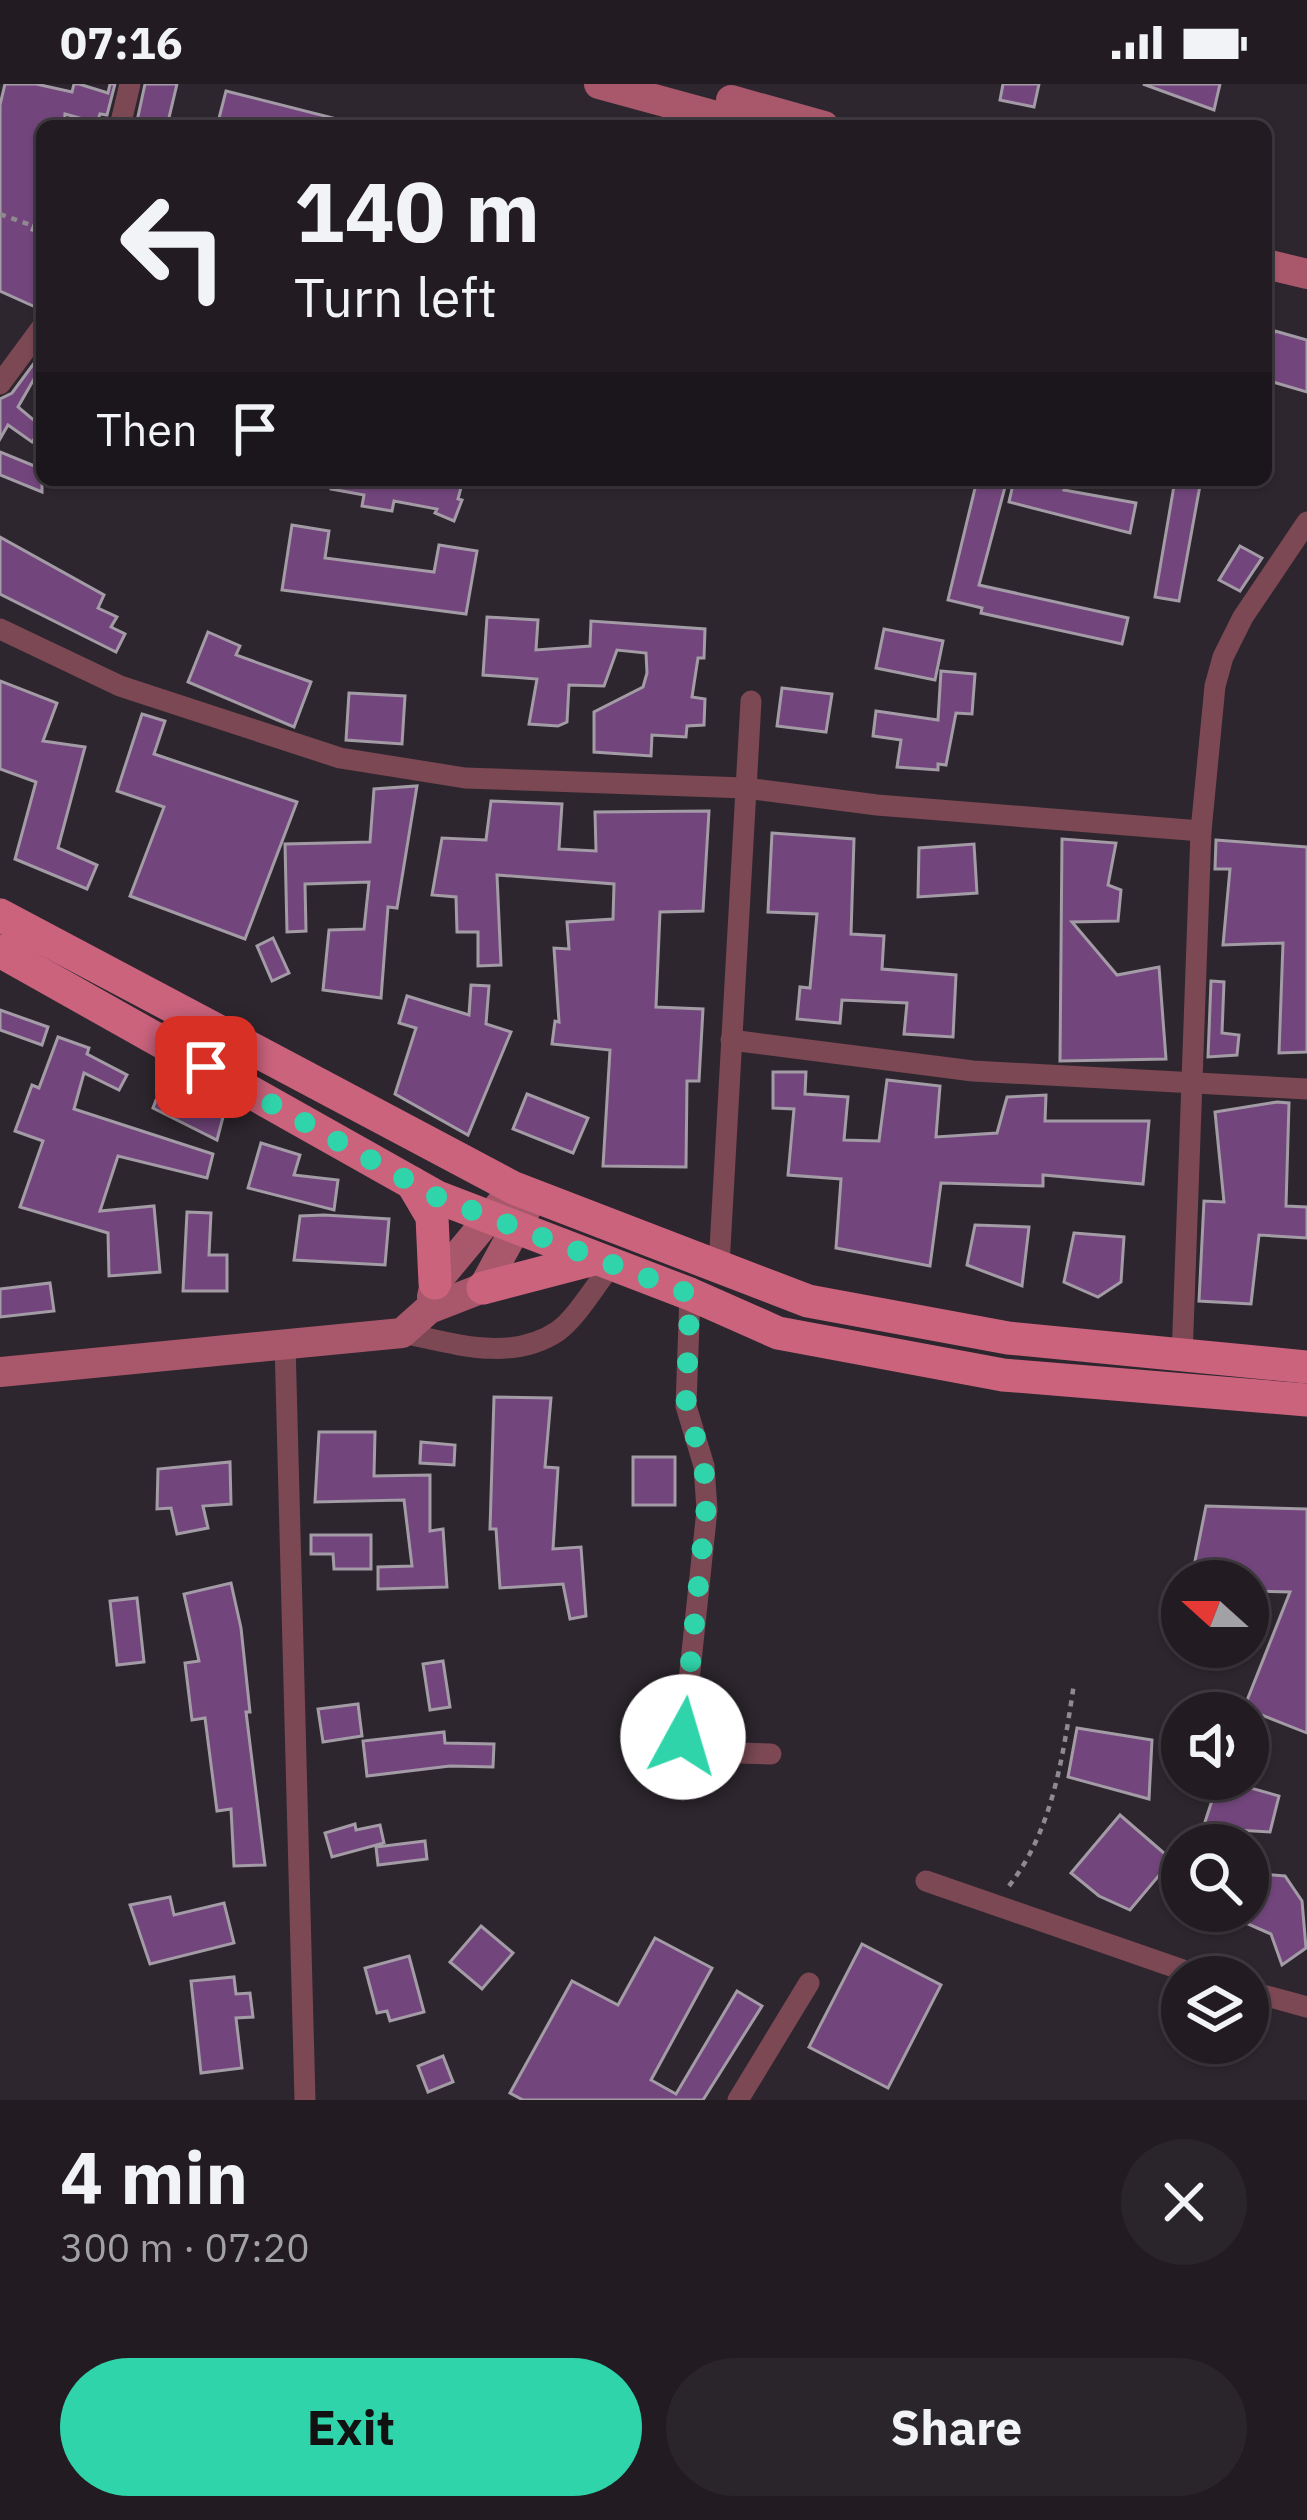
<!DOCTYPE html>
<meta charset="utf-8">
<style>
:root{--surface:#221c22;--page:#2a252a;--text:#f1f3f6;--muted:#a2a1a5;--line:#3f3a40;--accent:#30d4aa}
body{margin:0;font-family:"IBM Plex Sans",sans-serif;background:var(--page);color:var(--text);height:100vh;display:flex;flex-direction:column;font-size:45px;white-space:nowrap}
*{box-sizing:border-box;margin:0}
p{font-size:39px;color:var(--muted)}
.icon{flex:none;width:66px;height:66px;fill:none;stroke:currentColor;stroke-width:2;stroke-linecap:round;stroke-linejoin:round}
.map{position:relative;height:2016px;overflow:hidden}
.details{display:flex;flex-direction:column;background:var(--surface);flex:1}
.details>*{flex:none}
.top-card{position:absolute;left:36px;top:36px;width:1236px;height:366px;border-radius:18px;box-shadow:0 3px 9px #0004,0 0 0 3px var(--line);background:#221c22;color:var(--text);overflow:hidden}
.needle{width:78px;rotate:291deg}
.tools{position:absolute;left:1161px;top:1476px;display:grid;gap:24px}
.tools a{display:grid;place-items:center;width:108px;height:108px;border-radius:50%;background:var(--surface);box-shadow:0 3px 9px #0004,0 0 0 3px var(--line);font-size:60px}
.pin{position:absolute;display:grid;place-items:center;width:102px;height:102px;color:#fff;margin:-51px;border-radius:24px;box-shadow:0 6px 18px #0006}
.me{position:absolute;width:132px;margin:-66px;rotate:6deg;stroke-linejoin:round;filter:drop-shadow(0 0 9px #0008)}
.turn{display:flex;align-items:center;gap:42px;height:252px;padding:0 60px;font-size:54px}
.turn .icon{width:156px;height:156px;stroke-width:2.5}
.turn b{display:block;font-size:84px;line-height:102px}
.then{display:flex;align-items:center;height:114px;padding:0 60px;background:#0003;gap:24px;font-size:45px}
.round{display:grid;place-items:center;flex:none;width:126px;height:126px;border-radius:63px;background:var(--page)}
.headline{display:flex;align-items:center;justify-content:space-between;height:204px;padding:0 60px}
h1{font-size:72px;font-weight:700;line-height:90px}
.action{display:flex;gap:24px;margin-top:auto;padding:24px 60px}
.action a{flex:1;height:138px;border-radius:72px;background:var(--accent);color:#111;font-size:48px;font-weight:700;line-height:138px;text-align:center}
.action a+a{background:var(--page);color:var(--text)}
.status{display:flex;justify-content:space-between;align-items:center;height:84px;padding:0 60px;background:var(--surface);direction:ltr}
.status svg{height:33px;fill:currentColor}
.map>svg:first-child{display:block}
.building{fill:#72467c;stroke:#a39ba5;stroke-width:3}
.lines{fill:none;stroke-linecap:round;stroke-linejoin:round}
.path{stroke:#8f8990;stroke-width:4.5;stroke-dasharray:6 6;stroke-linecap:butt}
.street{stroke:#7b4853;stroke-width:21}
.secondary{stroke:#a9586b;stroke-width:30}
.primary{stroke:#cb637d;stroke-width:33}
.route{stroke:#30d4aa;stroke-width:21;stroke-dasharray:0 37.8}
</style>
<div class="status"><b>07:16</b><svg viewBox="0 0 49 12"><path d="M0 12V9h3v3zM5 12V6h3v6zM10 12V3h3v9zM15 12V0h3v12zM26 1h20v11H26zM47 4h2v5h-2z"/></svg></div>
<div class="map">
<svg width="1307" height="2016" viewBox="0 0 1307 2016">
<rect width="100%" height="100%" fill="#2d262e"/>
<!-- building -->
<g class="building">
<path d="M5 0H36L72 8 74 0H79L108 9 110 0H115L107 31 100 30 97 39 65 30 64 42H42V119L32 146 42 149V226L0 207V21Z"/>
<path d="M145 0H177L167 42 137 37Z"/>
<path d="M1003 0H1039L1034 23 1000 16Z"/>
<path d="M1143 0H1220L1214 26Z"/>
<path d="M226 7 341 36 340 42H217Z"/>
<path d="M1275 247 1307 256V308L1266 296V252L1272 253Z"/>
<path d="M40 271 42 281 18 323 42 343 32 358 8 341 0 355V315L12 309Z"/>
<path d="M0 368 42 385V408L0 391Z"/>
<path d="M332 396H463L458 415 462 416 454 437 435 429 437 425 394 417 392 427 362 422 364 411 331 405Z"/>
<path d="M977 396 1005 403 979 501 1128 534 1122 560 981 529 982 524 948 516Z"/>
<path d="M1014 396H1049L1066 400 1064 406 1136 419 1130 449 1009 418Z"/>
<path d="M1175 396H1201L1179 517 1155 513Z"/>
<path d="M292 441 329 447 325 474 434 488 439 461 477 467 466 530 282 506Z"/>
<path d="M0 453 104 511 98 524 117 533 111 543 125 550 116 568 0 510Z"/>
<path d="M1240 462 1262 474 1240 507 1219 496Z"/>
<path d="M487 533 538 536 536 566 590 562 591 537 705 545 704 574H698L692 613 705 615 704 641 687 642 686 653 652 651 651 672 594 668V628L643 603 647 589 646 569 617 566 604 602 569 601 567 638 558 642 529 640 537 595 483 591Z"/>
<path d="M884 545 943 557 935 596 876 584Z"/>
<path d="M208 548 240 562 236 571 311 598 294 643 188 598Z"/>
<path d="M941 587 975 590 972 630 956 629 946 681 938 680V686L897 683 901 656 873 652 876 627 938 636Z"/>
<path d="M0 597 57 619 43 657 85 663 58 764 97 781 87 805 15 775 36 698 0 685Z"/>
<path d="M782 604 832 610 826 648 777 642Z"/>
<path d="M349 609 405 612 402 660 346 656Z"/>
<path d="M142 630 165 637 154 670 297 718 245 855 130 812 164 723 117 707Z"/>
<path d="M417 702 397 824 388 823 381 914 323 906 329 846 364 845 369 798 305 800 306 847 287 848 285 760 370 758 374 705Z"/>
<path d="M491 717 562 720 559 765 596 767 595 728 709 727 703 827 660 828 656 923 703 925 699 997H687L686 1083 603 1082 610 966 552 960 555 937 559 938 554 864 569 865 567 838 613 835 614 800 497 791 501 881 478 882V848H457L456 813 432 811 442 754 486 756Z"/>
<path d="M772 749 854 755 851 850 884 852 882 885 956 891 953 953 904 950 907 919 842 916 840 939 797 935 800 903 810 904 817 830 768 828Z"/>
<path d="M1062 755 1116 759 1108 801 1121 806 1118 837 1072 838 1117 891 1159 883 1166 975 1060 977Z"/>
<path d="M1216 756 1307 763V968L1279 969 1283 859 1223 861 1230 785H1215Z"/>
<path d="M974 760 977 809 918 813 919 764Z"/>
<path d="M273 854 289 889 272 897 257 862Z"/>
<path d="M1211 897 1224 898 1222 949 1239 951 1237 971 1208 973Z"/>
<path d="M471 901 489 902 486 940 511 948 468 1051 395 1010 416 944 399 939 407 912 469 931Z"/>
<path d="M0 926 48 943 42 961 0 946Z"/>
<path d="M58 953 89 964 87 970 127 991 119 1006 84 989 74 1025 213 1070 207 1094 118 1072 100 1127 154 1122 160 1188 109 1192 108 1149 20 1123 43 1057 15 1047 32 1001 39 1004Z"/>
<path d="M773 988H806L805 1010 848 1013 844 1056 879 1057 887 996 940 1002 936 1053 997 1049 1007 1013 1046 1011 1045 1037H1149L1143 1100 1043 1091V1102L941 1099 930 1182 836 1164 841 1095 788 1091 794 1025 773 1024Z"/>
<path d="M527 1010 588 1034 573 1069 513 1045Z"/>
<path d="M156 1016 223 1033 217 1056 153 1024Z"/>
<path d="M1277 1018 1289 1019 1286 1122 1307 1123V1154L1259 1151 1251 1220 1199 1217 1204 1117 1224 1118 1215 1028Z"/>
<path d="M261 1059 300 1071 294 1091 338 1096 334 1126 248 1104Z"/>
<path d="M187 1128 211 1129 209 1171H227V1207H183Z"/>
<path d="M324 1131 389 1135 385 1181 294 1176 300 1132Z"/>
<path d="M975 1141 1029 1143 1022 1202 967 1181Z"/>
<path d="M1074 1149 1124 1153 1121 1198 1098 1213 1064 1198Z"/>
<path d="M50 1199 54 1227 0 1233V1205Z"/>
<path d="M494 1313 551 1314 545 1383 558 1384 553 1465 581 1463 586 1532 570 1535 563 1500 500 1504 496 1445H490Z"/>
<path d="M319 1348H375L374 1392 430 1391V1447L443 1445 447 1503 378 1505V1483L412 1482 404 1416 315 1418Z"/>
<path d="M421 1358 455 1361 454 1381 420 1379Z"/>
<rect x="633" y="1373" width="42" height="48"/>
<path d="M230 1378 231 1420 203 1422 208 1444 177 1450 171 1424 157 1425 158 1385Z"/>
<path d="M1206 1422 1307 1425V1649L1244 1624 1290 1508 1248 1507V1497H1191Z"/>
<path d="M311 1451H371V1485H334L333 1470H311Z"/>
<path d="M231 1499 241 1544 250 1628H246L265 1781 234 1782 231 1725 217 1727 205 1634 192 1636 185 1579 199 1577 184 1510Z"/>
<path d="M137 1514 144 1578 117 1581 110 1517Z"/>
<path d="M443 1577 450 1623 430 1626 423 1580Z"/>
<path d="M358 1620 362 1652 323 1658 318 1625Z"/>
<path d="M1077 1644 1152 1656 1149 1715 1068 1693Z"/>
<path d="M444 1648 445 1659 494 1660 493 1683 450 1682 367 1692 363 1657Z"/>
<path d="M1219 1695 1279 1712 1270 1748 1203 1744Z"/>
<path d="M1120 1731 1172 1776 1130 1826 1099 1812 1071 1789Z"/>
<path d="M355 1740 356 1746 380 1741 384 1759 332 1773 325 1749Z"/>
<path d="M425 1757 427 1775 378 1781 376 1763Z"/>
<path d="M1248 1789 1285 1792 1302 1817 1306 1864 1282 1881 1271 1850 1248 1840Z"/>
<path d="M170 1813 174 1831 224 1819 234 1859 150 1880 130 1821Z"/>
<path d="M481 1842 513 1869 482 1905 450 1878Z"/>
<path d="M655 1854 712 1884 651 1996 676 2010 737 1907 762 1922 703 2016H523L510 2009 572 1897 618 1921Z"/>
<path d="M862 1860 941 1901 888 2004 809 1963Z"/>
<path d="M409 1872 424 1928 390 1937 387 1927 377 1929 365 1884Z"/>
<path d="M234 1893 236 1910 250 1909 253 1933 236 1934 242 1984 201 1989 191 1897Z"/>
<path d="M443 1972 453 1998 428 2008 418 1982Z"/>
</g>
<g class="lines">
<!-- path -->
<g class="path">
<path d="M0 130 42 145"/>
<path d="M1009 1802C1054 1744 1063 1670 1074 1600"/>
</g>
<!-- street -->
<g class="street">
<path d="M120 42 130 0"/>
<path d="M0 300 42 243"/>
<path d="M0 545 120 602 340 674 465 694 745 704 877 721 1201 747"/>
<path d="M731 956 973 987 1307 1005"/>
<path d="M719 1182 751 617"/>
<path d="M690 1210 686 1322 704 1382 707 1426 683 1653 709 1668 771 1670"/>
<path d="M402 1249C453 1259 511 1279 558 1247 578 1232 595 1201 612 1181"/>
<path d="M285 1259 305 2016"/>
<path d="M1182 1274 1201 747 1215 602 1223 573 1243 533 1307 438"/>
<path d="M926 1797 1203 1893"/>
<path d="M1248 1907 1307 1923"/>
<path d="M738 2016 809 1899"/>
</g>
<!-- secondary -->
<g class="secondary">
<path d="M599 0 753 42"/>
<path d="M731 16 824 42"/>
<path d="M1266 180 1307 190"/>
<path d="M432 1213 435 1199 514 1104"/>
<path d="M0 1288 402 1249 429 1225 483 1204 526 1125"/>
</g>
<!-- primary -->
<g class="primary">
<path d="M0 831 514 1104 808 1217 1008 1254 1307 1283"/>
<path d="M0 867 437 1113 690 1210 778 1249 1003 1291 1307 1316"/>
<path d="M412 1099 432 1133 435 1199"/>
<path d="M483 1204 594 1175"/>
</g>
</g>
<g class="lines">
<!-- route -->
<path class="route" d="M206 983 437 1113 690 1210 686 1322 704 1382 706 1426 683 1653"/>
</g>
</svg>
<div class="tools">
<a><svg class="needle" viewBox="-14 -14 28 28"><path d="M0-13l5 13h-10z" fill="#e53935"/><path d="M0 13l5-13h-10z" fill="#a2a1a5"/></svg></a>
<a><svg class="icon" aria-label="sound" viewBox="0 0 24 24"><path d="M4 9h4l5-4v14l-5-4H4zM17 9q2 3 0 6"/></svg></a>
<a><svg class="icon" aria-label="search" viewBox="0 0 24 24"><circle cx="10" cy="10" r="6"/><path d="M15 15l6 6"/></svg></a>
<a><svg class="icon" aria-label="layers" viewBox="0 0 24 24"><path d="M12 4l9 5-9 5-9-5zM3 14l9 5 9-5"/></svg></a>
</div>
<div class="pin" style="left:206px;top:983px;background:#d93025"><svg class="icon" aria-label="arrive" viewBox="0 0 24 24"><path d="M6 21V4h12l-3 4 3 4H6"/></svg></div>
<svg class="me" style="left:683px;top:1653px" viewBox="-20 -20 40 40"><circle r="19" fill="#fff"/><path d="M0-13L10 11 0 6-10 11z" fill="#30d4aa"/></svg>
<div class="top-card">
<div class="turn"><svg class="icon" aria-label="left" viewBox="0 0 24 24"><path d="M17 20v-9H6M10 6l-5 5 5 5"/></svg><div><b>140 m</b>Turn left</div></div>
<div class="then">Then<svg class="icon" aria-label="arrive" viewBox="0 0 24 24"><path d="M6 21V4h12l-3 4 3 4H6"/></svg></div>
</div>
</div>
<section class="details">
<div class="headline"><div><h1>4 min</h1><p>300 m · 07:20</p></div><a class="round"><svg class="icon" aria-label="close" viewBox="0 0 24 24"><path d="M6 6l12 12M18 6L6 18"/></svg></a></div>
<div class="action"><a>Exit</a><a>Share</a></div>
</section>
